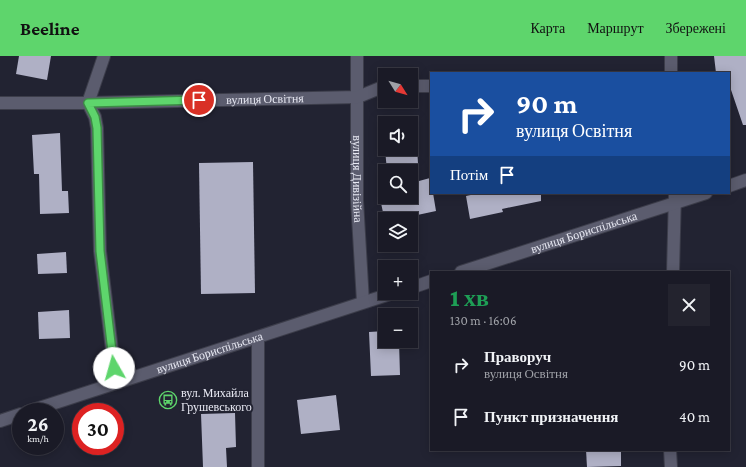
<!DOCTYPE html>
<html lang="uk">
<meta charset="utf-8">
<style>
:root{--surface:#1a1a26;--page:#23232e;--text:#f1f3f6;--muted:#9fa1a7;--line:#383843;--accent:#5ed56c}
body{margin:0;font-family:"Crimson Pro",serif;background:var(--page);color:var(--text);height:100vh;display:flex;flex-direction:column;font-size:15px;white-space:nowrap}
*{box-sizing:border-box;margin:0}
p{font-size:13px;color:var(--muted)}
.icon{flex:none;width:22px;height:22px;fill:none;stroke:currentColor;stroke-width:2;stroke-linecap:round;stroke-linejoin:round}
.map{position:relative;flex:1;overflow:hidden}
.sheet{position:absolute;left:430px;top:215px;width:300px;height:180px;display:flex;flex-direction:column;background:var(--surface);border-radius:0px;box-shadow:0 2px 10px #0003,0 0 0 1px var(--line)}
.sheet>*{flex:none}
.top-card{position:absolute;left:430px;top:16px;width:300px;height:122px;border-radius:0px;box-shadow:0 2px 10px #0003,0 0 0 1px var(--line);background:#1a4fa0;color:#fff;overflow:hidden}
.needle{width:26px;rotate:127deg}
.buttons{position:absolute;left:378px;top:12px;display:grid;gap:8px}
.buttons a{display:grid;place-items:center;width:40px;height:40px;border-radius:0px;background:var(--surface);box-shadow:0 2px 10px #0003,0 0 0 1px var(--line);font-size:20px}
.speed{position:absolute;left:12px;top:347px;display:flex;gap:8px;font-size:20px;font-weight:700;text-align:center}
.speed>*{display:grid;place-content:center;width:52px;height:52px;border-radius:50%;background:var(--surface);box-shadow:0 2px 10px #0003,0 0 0 1px var(--line);line-height:1}
.speed small{font-size:10px;font-weight:400}
.speed .limit{border:6px solid #d22;background:#fff;color:#111}
.pin{position:absolute;display:grid;place-items:center;width:34px;height:34px;color:#fff;margin:-17px;border:2px solid #fff;border-radius:50%;box-shadow:0 1px 4px #0007}
.me{position:absolute;width:44px;margin:-22px;rotate:353deg;stroke-linejoin:round;filter:drop-shadow(0 0 3px #0008)}
.turn{display:flex;align-items:center;gap:14px;height:84px;padding:0 20px;font-size:18px}
.turn .icon{width:52px;height:52px;stroke-width:2.5}
.turn b{display:block;font-size:28px;line-height:34px}
.then{display:flex;align-items:center;height:38px;padding:0 20px;background:#0003;gap:8px;font-size:15px}
.round{display:grid;place-items:center;flex:none;width:42px;height:42px;border-radius:0px;background:var(--page)}
.overview{display:flex;align-items:center;justify-content:space-between;height:68px;padding:0 20px}
h1{font-size:24px;font-weight:800;line-height:30px;color:#1e9e55}
ul{padding:0;list-style:none}
li{display:flex;align-items:center;gap:12px;height:52px;padding:0 20px}
li div{flex:1}
li b{display:block;font-size:15px}
li em{font-style:normal}
header{display:flex;align-items:center;gap:24px;box-sizing:border-box;height:56px;padding:0 20px;background:var(--accent);color:#111}
header strong{font-size:19px}
nav{display:flex;gap:22px;margin-inline-start:auto;font-size:14px}
.map>svg:first-child{display:block}
.building{fill:#afb0c5}
.lines{fill:none;stroke-linecap:round;stroke-linejoin:round}
.street-casing{stroke:#3c3d4a;stroke-width:14}
.secondary-casing{stroke:#3c3d4a;stroke-width:14}
.street{stroke:#5b5c6e;stroke-width:12}
.secondary{stroke:#5b5c6e;stroke-width:12}
.route-casing{stroke:#3d8a46;stroke-width:10}
.route{stroke:#5ed56c;stroke-width:7}
.labels{text-anchor:middle;dominant-baseline:central;stroke-width:4;stroke-linejoin:round;paint-order:stroke}
.street-label{font-size:12px;fill:#e8e9f3;stroke:#222332}
.poi-label{font-size:12px;fill:#e8e9f3;stroke:#222332;text-anchor:start}
</style>
<header>
<strong>Beeline</strong>
<nav><a>Карта</a><a>Маршрут</a><a>Збережені</a></nav>
</header>
<div class="map">
<svg width="746" height="411" viewBox="0 0 746 411">
<rect width="100%" height="100%" fill="#222332"/>
<!-- building -->
<g class="building">
<path d="M19 0H51L47 24 16 18Z"/>
<path d="M714 0H746V69H743L729 28V17H716Z"/>
<path d="M411 73H416L419 125 430 122 431 137H433L436 155 408 161H384L378 133 385 132V141H411V115H387L385 93H411Z"/>
<path d="M60 77 62 135H68L69 157 40 158 39 118H34L32 79Z"/>
<path d="M253 106 255 237 201 238 199 107Z"/>
<path d="M480 137H541V145L502 153 503 156 470 163 466 140Z"/>
<path d="M66 196 67 217 38 218 37 198Z"/>
<path d="M69 254 70 282 39 283 38 256Z"/>
<path d="M385 275V285H399L400 319 371 320 369 276Z"/>
<path d="M336 339 340 374 301 378 297 344Z"/>
<path d="M235 357 236 391 226 392 227 411H203L201 358Z"/>
<path d="M586 394H621V410L587 411Z"/>
</g>
<g class="lines">
<defs>
<g id="street">
<path d="M104 0 88 47 95 61 97 72 100 195 116 327"/>
<path id="s1" d="M357 0V144L363 246"/>
<path d="M671 0V17"/>
<path d="M411 30H431"/>
<path id="s2" d="M0 47H88L358 41 380 32 385 31"/>
<path d="M673 216 675 137"/>
<path d="M670 394 671 411"/>
<path d="M258 411V281"/>
</g>
<g id="secondary">
<path d="M729 130 746 124"/>
<path id="s3" d="M461 216 706 137"/>
<path d="M411 232 431 225"/>
<path id="s4" d="M27 356 393 237"/>
<path d="M0 365 21 358"/>
</g>
</defs>
<!-- street casing -->
<use href="#street" class="street-casing"/>
<!-- secondary casing -->
<use href="#secondary" class="secondary-casing"/>
<!-- street -->
<use href="#street" class="street"/>
<!-- secondary -->
<use href="#secondary" class="secondary"/>
</g>
<g class="lines">
<defs>
<path id="route" d="M114 312 100 195 97 72 95 61 88 47 199 44"/>
</defs>
<!-- route casing -->
<use href="#route" class="route-casing"/>
<!-- route -->
<use href="#route" class="route"/>
</g>
<!-- icons -->
<defs>
<symbol id="bus-ring" viewBox="-11 -11 22 22"><circle r="9.5" fill="#222332" stroke="#5ed56c" stroke-width="1.5"/><path d="M-5-6H5V4H4V6H2V4H-2V6H-4V4H-5ZM-3.5-4V0h7V-4ZM-3.5 1.2v1.5H-2V1.2ZM2 1.2v1.5H3.5V1.2Z" fill="#5ed56c"/></symbol>
</defs>
<g fill-rule="evenodd">
<use href="#bus-ring" x="158" y="334" width="20" height="20"/>
</g>
<g class="labels">
<!-- street labels -->
<g class="street-label">
<text stroke="none"><textPath href="#s2" startOffset="265">вулиця Освітня</textPath></text>
<text stroke="none"><textPath href="#s1" startOffset="123">вулиця Дивізійна</textPath></text>
<text stroke="none"><textPath href="#s3" startOffset="129">вулиця Бориспільська</textPath></text>
<text stroke="none"><textPath href="#s4" startOffset="192">вулиця Бориспільська</textPath></text>
</g>
<!-- poi labels -->
<g class="poi-label">
<text x="181" y="337">вул. Михайла<tspan x="181" dy="14">Грушевського</tspan></text>
</g>
</g>
</svg>
<div class="buttons">
<a><svg class="needle" viewBox="-14 -14 28 28"><path d="M0-13l5 13h-10z" fill="#e53935"/><path d="M0 13l5-13h-10z" fill="#9fa1a7"/></svg></a>
<a><svg class="icon" aria-label="sound" viewBox="0 0 24 24"><path d="M4 9h4l5-4v14l-5-4H4zM17 9q2 3 0 6"/></svg></a>
<a><svg class="icon" aria-label="search" viewBox="0 0 24 24"><circle cx="10" cy="10" r="6"/><path d="M15 15l6 6"/></svg></a>
<a><svg class="icon" aria-label="layers" viewBox="0 0 24 24"><path d="M12 4l9 5-9 5-9-5zM3 14l9 5 9-5"/></svg></a>
<a>+</a>
<a>−</a>
</div>
<div class="speed"><div>26<small>km/h</small></div><div class="limit">30</div></div>
<div class="pin" style="left:199px;top:44px;background:#d93025"><svg class="icon" aria-label="arrive" viewBox="0 0 24 24"><path d="M6 21V4h12l-3 4 3 4H6"/></svg></div>
<svg class="me" style="left:114px;top:312px" viewBox="-20 -20 40 40"><circle r="19" fill="#fff"/><path d="M0-13L10 11 0 6-10 11z" fill="#5ed56c"/></svg>
<div class="top-card">
<div class="turn"><svg class="icon" aria-label="right" viewBox="0 0 24 24"><path d="M7 20v-9h11M14 6l5 5-5 5"/></svg><div><b>90 m</b>вулиця Освітня</div></div>
<div class="then">Потім<svg class="icon" aria-label="arrive" viewBox="0 0 24 24"><path d="M6 21V4h12l-3 4 3 4H6"/></svg></div>
</div>
<section class="sheet">
<div class="overview"><div><h1>1 хв</h1><p>130 m · 16:06</p></div><a class="round"><svg class="icon" aria-label="close" viewBox="0 0 24 24"><path d="M6 6l12 12M18 6L6 18"/></svg></a></div>
<ul>
<li><svg class="icon" aria-label="right" viewBox="0 0 24 24"><path d="M7 20v-9h11M14 6l5 5-5 5"/></svg><div><b>Праворуч</b><p>вулиця Освітня</p></div><em>90 m</em></li>
<li><svg class="icon" aria-label="arrive" viewBox="0 0 24 24"><path d="M6 21V4h12l-3 4 3 4H6"/></svg><div><b>Пункт призначення</b></div><em>40 m</em></li>
</ul>
</section>
</div>
